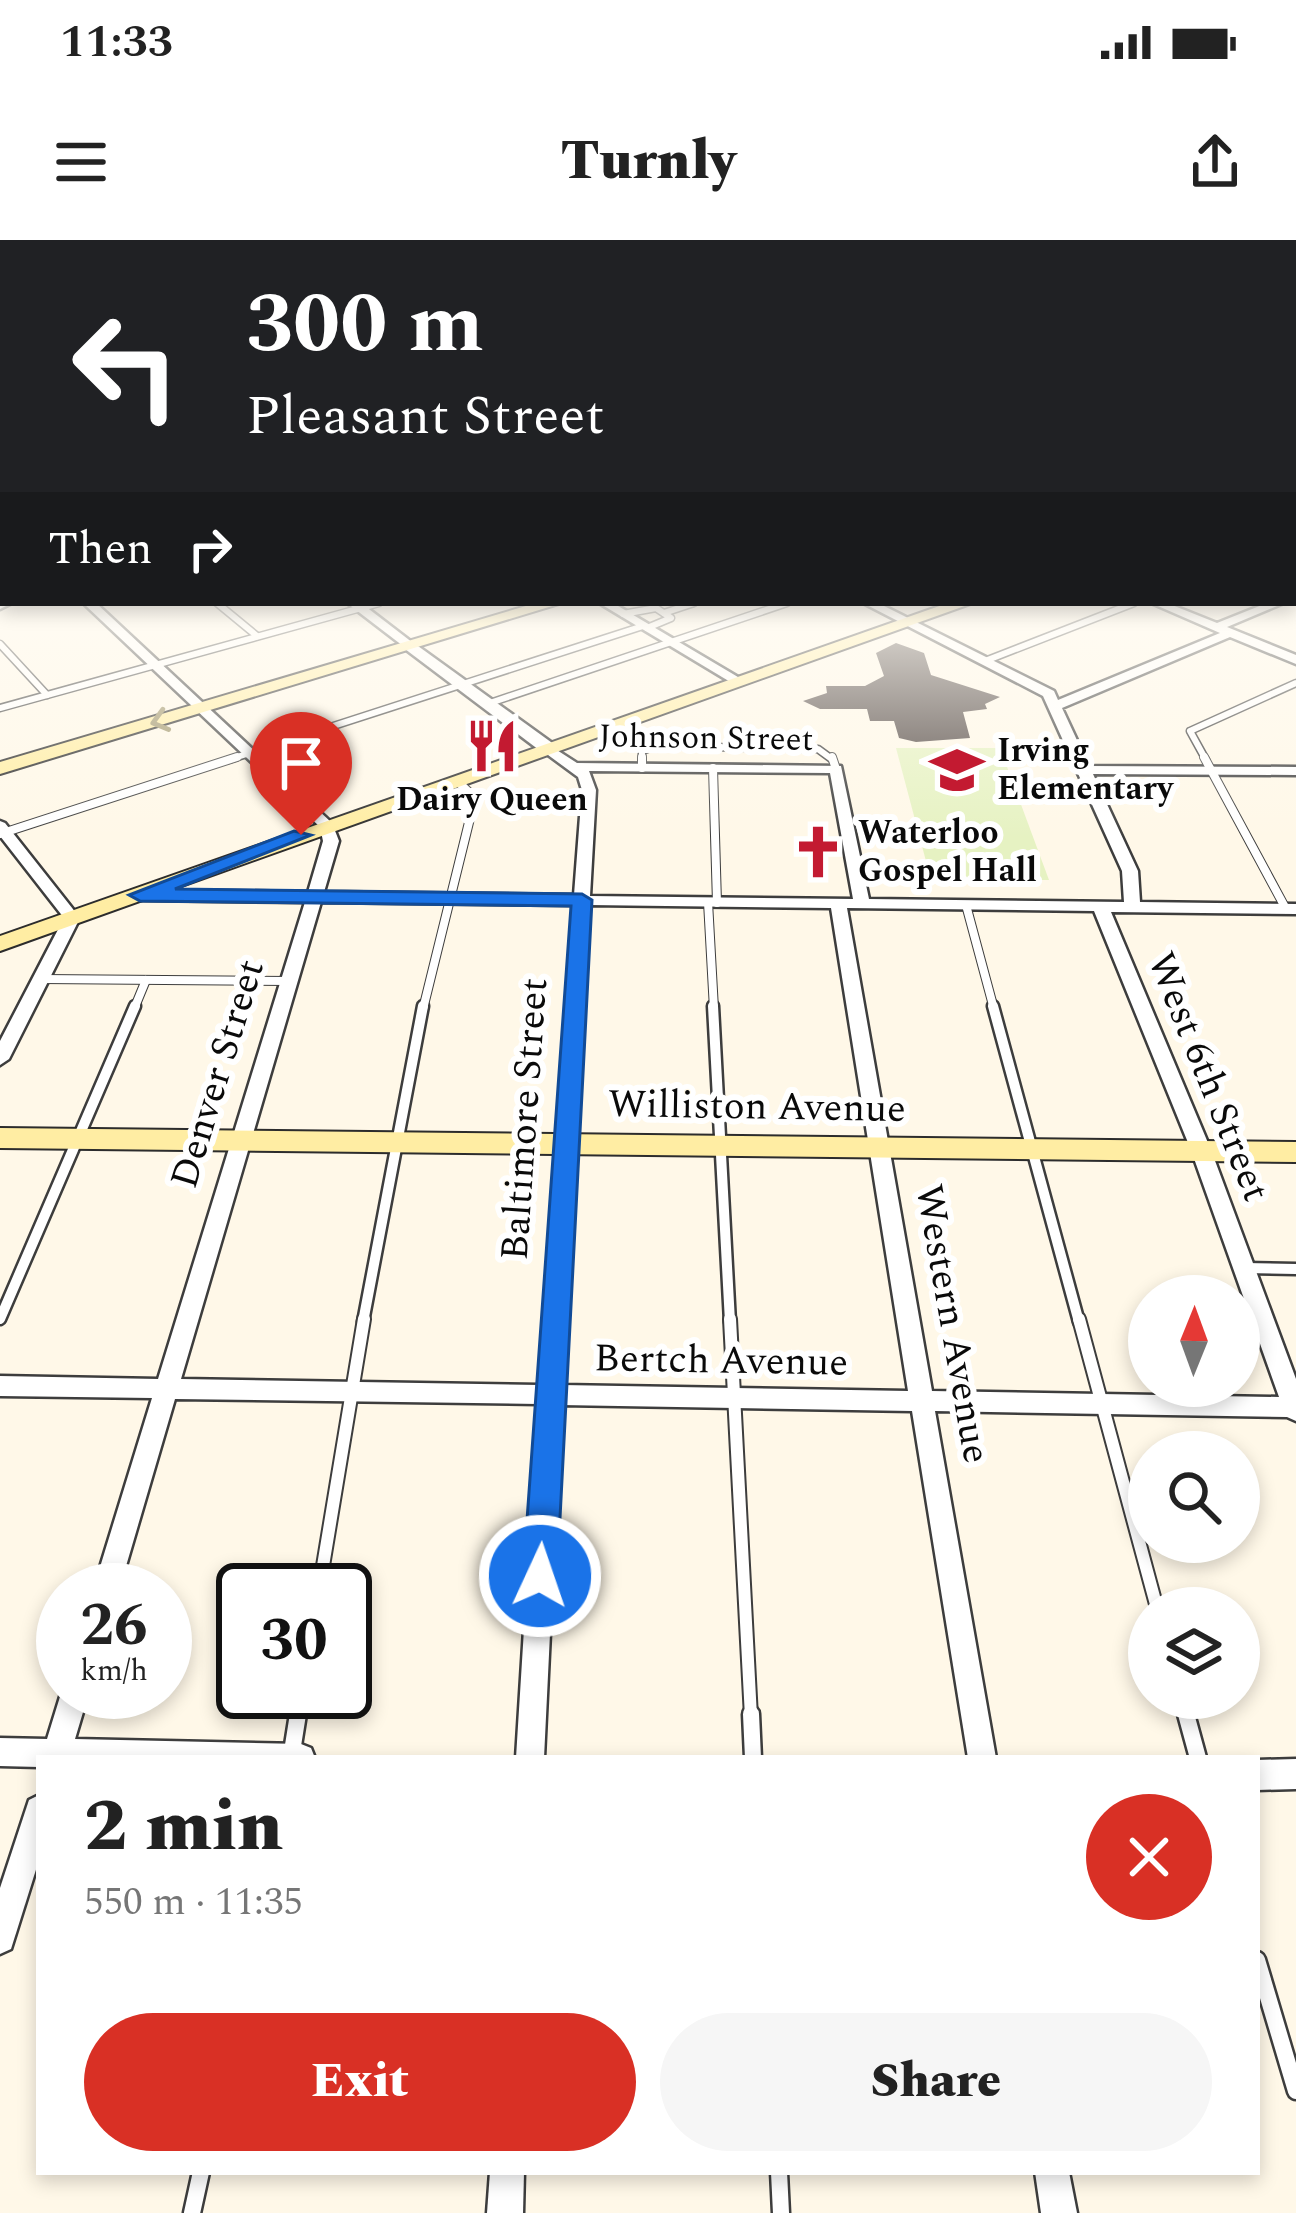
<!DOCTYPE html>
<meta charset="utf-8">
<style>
:root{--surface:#fff;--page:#f6f6f6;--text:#222;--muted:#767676;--accent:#d93025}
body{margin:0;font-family:Spectral,serif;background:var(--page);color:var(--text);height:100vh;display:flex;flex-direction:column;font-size:45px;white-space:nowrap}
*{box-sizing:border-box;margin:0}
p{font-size:39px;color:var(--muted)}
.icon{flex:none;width:66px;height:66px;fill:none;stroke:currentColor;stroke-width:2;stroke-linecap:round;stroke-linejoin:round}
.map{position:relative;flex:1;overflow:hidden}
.drawer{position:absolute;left:36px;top:1515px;width:1224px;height:420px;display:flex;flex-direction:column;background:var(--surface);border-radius:0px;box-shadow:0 6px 18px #0003}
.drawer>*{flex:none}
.guide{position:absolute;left:0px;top:0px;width:1296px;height:366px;box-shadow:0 6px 18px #0003;background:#202124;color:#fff;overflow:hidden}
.needle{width:78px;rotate:1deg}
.tools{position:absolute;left:1128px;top:1035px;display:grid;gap:24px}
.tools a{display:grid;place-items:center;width:132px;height:132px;border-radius:50%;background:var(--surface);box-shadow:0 6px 18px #0003;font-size:60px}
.speed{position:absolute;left:36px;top:1323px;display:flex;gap:24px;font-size:60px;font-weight:700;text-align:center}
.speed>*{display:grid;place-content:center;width:156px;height:156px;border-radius:50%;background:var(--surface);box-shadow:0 6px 18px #0003;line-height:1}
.speed small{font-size:30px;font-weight:400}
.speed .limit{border:6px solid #111;border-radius:18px;background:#fff;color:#111}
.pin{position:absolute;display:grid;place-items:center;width:102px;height:102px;color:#fff;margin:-123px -51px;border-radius:50% 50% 50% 0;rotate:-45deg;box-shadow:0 0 12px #0007}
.pin .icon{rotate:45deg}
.me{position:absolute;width:132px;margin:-66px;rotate:3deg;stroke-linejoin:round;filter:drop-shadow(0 0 9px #0008)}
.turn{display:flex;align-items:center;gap:42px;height:252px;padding:0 48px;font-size:54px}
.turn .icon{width:156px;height:156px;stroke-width:2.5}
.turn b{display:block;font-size:84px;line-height:102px}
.then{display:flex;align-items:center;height:114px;padding:0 48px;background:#0003;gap:24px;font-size:45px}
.round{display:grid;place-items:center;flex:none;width:126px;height:126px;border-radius:63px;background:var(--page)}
.head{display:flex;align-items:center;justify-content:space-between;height:204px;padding:0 48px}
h1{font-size:72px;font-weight:800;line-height:90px}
.primary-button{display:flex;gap:24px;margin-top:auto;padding:24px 48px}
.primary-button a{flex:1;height:138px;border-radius:72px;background:var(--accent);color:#fff;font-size:48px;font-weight:800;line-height:138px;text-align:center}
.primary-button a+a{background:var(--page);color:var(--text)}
.status{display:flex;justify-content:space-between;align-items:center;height:84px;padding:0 60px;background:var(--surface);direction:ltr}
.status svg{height:33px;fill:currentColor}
header{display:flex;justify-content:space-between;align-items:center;height:156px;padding:0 48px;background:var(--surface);font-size:54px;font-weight:800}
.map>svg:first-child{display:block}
.pitch{fill:#e6f2c2}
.building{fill:#544a46}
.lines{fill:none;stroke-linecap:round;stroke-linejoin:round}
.service-far4-casing{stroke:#3d3d3d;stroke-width:9}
.service-far3-casing{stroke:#3d3d3d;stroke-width:10}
.service-far2-casing{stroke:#3d3d3d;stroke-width:15}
.service-far1-casing{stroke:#3d3d3d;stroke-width:16}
.service-casing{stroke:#3d3d3d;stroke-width:21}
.minor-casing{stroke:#3d3d3d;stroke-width:5}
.tertiary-casing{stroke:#3d3d3d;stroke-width:5}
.secondary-casing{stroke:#2c2c2c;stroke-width:4}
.service-far4{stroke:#fff;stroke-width:6}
.service-far3{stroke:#fff;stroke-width:8}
.service-far2{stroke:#fff;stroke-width:10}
.service-far1{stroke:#fff;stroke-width:12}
.service{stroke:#fff;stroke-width:16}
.minor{fill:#fff;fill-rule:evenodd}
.tertiary{fill:#fff;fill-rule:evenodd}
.secondary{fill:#ffeda3;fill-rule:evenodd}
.oneway{stroke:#9d9266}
.route{fill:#1a73e8;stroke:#114b97;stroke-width:3}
.labels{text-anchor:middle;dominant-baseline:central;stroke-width:12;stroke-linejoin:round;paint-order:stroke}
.far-street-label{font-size:33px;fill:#0a0a0a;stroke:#fff}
.far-poi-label{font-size:33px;font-weight:bold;fill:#0a0a0a;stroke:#fff;text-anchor:start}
.street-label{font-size:39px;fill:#0a0a0a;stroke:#fff}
</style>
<div class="status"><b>11:33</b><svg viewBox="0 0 49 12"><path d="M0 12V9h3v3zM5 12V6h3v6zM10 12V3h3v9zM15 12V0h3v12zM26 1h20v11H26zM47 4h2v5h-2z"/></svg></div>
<header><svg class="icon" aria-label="menu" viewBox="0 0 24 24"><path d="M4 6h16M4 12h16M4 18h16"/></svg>Turnly<svg class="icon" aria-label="share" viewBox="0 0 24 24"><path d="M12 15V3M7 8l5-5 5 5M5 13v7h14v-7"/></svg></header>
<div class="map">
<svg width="1296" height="1973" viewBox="0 0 1296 1973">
<rect width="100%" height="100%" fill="#fff8e8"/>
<!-- pitch -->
<path class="pitch" d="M896 508H1000L1049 640H931Z"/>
<!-- building -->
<path class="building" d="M896 403 924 413 931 435 1000 457 985 464 987 469 963 472 970 498 916 502 899 498 894 481H870L867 469H820L803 461 827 453 826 446H865L884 436 876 413Z"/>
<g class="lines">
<defs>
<g id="service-far4">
<path d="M217 363 257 396"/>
<path d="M664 373 694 363"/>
<path d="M623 374 656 368 671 378 647 388"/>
<path d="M0 404 47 455"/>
<path d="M985 421 1134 363"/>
<path d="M487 464 787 363"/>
<path d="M0 468 379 363"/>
<path d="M228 520 643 386"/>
<path d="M642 520V511L655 506 818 509 833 520"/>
<path d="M1206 520 1190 491 1296 443"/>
</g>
<g id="service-far3">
<path d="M642 517V528"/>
<path d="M832 517 836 529"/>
<path d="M1204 517 1286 669"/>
<path d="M713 528 717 663"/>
<path d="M0 594 237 517"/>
<path d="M708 662 714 769"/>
<path d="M966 665 994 769"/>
<path d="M41 739 290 741"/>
<path d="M134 769 146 740"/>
<path d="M423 769 475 558 457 541"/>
</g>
<g id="service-far2">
<path d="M713 766 730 1082"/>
<path d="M993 766 1079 1082"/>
<path d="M1245 1028 1296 1029"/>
<path d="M0 1079 135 766"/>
<path d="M363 1082 423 766"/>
</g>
<g id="service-far1">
<path d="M730 1079 751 1477"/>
<path d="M1079 1079 1157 1368"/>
<path d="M319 1350 364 1079"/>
<path d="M1181 1458 1186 1477"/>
<path d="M298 1477 302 1452"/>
</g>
<g id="service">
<path d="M751 1474 753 1518"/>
<path d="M1186 1474 1198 1518"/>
<path d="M291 1518 298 1474"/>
<path d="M1257 1720 1296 1851"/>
<path d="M779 1932 781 1973"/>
<path d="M192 1973 201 1932"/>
</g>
<g id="minor">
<path d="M1296 352V360L1293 361V353Z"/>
<path d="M83 363H96L332 583 339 601 324 652 574 655 582 550 578 537 544 512V506L549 505 577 523 841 526 869 659 1124 662 1122 631 1043 456 863 363H878L1054 451 1058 460 1220 393 1151 363H1167L1217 383 1267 363H1284L1227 387 1296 415V424L1230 397 1062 468 1089 526 1296 527V535L1093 534 1138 631 1140 662 1296 664V674L1111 672 1211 910 1296 1139V1181L1287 1177 935 1171 996 1518H968L912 1171 561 1165 544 1518H516L538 1164 175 1159 119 1350H93L152 1158 0 1156V1136L158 1139 305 662 140 660 132 655 140 650 308 652 323 601 320 587ZM589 531 830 533 853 659 590 656 596 550ZM321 662 573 665 539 1145 181 1139ZM589 665 831 668 908 1151 562 1145ZM847 668 1094 671 1191 910 1279 1157 932 1151Z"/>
<path d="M347 363H361L417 406 407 409Z"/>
<path d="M599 363H613L743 440 732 443Z"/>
<path d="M0 581 5 583 80 678 9 819 0 825V801L64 678 0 596Z"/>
<path d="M63 1447V1452H89L75 1499 301 1504 311 1508 315 1518H39V1527L0 1526V1498L47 1499Z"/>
<path d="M1296 1519V1549L1257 1550V1520Z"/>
<path d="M39 1555V1620L11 1709 0 1714V1648L29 1560Z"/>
<path d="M490 1932H524L523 1973H487Z"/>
<path d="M1035 1932H1069L1077 1973H1041Z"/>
</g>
<g id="tertiary">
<path d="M0 359 3 363H12L0 369Z"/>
<path d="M411 401 555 505V513H543L405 409 403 406Z"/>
</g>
<g id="secondary">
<path d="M536 363H562L0 534V522Z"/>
<path d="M948 363H973L0 711V696Z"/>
<path d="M0 888 1296 902V922L0 908Z"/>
</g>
</defs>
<!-- service-far4 casing -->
<use href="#service-far4" class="service-far4-casing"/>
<!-- service-far3 casing -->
<use href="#service-far3" class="service-far3-casing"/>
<!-- service-far2 casing -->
<use href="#service-far2" class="service-far2-casing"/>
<!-- service-far1 casing -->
<use href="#service-far1" class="service-far1-casing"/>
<!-- service casing -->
<use href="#service" class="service-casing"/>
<!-- minor casing -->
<use href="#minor" class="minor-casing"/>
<!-- tertiary casing -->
<use href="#tertiary" class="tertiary-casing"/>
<!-- secondary casing -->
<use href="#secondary" class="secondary-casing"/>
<!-- service-far4 -->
<use href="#service-far4" class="service-far4"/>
<!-- service-far3 -->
<use href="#service-far3" class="service-far3"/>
<!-- service-far2 -->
<use href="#service-far2" class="service-far2"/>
<!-- service-far1 -->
<use href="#service-far1" class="service-far1"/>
<!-- service -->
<use href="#service" class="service"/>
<!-- minor -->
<use href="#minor" class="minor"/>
<!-- tertiary -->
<use href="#tertiary" class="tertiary"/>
<!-- secondary -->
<use href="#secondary" class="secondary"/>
</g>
<!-- one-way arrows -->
<defs><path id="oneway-chevron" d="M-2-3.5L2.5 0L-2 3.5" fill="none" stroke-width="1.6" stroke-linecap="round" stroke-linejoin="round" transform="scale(3)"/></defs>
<use class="oneway" href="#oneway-chevron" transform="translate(160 481) rotate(164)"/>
<!-- sky -->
<linearGradient id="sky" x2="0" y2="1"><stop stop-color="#8ec7f0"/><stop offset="0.54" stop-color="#fffcf5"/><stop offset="1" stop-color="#fffcf5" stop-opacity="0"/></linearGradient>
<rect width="1296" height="598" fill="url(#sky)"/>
<!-- route -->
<path class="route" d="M294 591 311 595 175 649 582 654 592 660 557 1336 552 1347 540 1352 528 1347 523 1336 571 666 140 661 129 655Z"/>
<!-- icons -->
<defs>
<symbol id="restaurant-bare" viewBox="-9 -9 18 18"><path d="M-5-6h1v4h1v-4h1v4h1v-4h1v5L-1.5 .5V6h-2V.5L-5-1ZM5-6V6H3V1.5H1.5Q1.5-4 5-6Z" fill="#c31a31" stroke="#fff" stroke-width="2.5" paint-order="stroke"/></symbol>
<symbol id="school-bare" viewBox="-9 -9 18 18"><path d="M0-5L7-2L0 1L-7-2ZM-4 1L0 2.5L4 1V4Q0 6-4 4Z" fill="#c31a31" stroke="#fff" stroke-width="2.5" paint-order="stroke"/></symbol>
<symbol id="church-bare" viewBox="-9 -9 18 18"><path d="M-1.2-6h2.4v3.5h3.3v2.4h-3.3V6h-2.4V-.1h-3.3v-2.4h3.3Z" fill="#c31a31" stroke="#fff" stroke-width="2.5" paint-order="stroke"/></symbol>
</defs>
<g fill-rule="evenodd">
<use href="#restaurant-bare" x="454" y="468" width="76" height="76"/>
<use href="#school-bare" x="919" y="492" width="76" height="76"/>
<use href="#church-bare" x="780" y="574" width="76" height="76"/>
</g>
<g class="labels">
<!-- far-street labels -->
<g class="far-street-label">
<text transform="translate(706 498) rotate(1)">Johnson Street</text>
</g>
<!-- far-poi labels -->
<g class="far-poi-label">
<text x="997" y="511">Irving<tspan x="997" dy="38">Elementary</tspan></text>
<text x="492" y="560" text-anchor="middle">Dairy Queen</text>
<text x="858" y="593">Waterloo<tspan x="858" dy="38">Gospel Hall</tspan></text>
</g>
<!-- street labels -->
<g class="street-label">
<text transform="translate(218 834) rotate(-73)">Denver Street</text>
<text transform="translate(1208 837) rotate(68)">West 6th Street</text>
<text transform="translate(757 867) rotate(1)">Williston Avenue</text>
<text transform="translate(525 879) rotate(-86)">Baltimore Street</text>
<text transform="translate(952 1084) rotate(80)">Western Avenue</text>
<text transform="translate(721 1121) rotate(1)">Bertch Avenue</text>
</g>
</g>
</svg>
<div class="tools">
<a><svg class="needle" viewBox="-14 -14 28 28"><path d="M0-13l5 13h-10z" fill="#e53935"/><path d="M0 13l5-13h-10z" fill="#767676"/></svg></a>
<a><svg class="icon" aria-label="search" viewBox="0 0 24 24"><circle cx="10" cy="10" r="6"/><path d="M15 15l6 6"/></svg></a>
<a><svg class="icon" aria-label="layers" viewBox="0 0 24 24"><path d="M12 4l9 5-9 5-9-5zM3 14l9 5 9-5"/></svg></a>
</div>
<div class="speed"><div>26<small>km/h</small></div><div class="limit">30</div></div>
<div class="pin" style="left:301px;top:595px;background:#d93025"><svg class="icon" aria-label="arrive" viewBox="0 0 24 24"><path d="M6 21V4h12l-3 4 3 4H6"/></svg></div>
<svg class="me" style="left:540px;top:1336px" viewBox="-20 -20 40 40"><circle r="17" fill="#1a73e8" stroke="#fff" stroke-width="3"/><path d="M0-11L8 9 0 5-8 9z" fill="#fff"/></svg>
<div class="guide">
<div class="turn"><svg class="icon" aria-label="left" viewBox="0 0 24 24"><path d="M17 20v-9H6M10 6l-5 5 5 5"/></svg><div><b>300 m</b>Pleasant Street</div></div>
<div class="then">Then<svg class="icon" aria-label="right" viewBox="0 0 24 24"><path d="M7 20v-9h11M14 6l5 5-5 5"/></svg></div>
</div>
<section class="drawer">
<div class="head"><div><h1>2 min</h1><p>550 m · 11:35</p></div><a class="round" style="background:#d93025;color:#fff"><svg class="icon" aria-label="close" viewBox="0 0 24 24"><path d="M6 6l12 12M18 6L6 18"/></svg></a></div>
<div class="primary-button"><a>Exit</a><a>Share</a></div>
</section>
</div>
